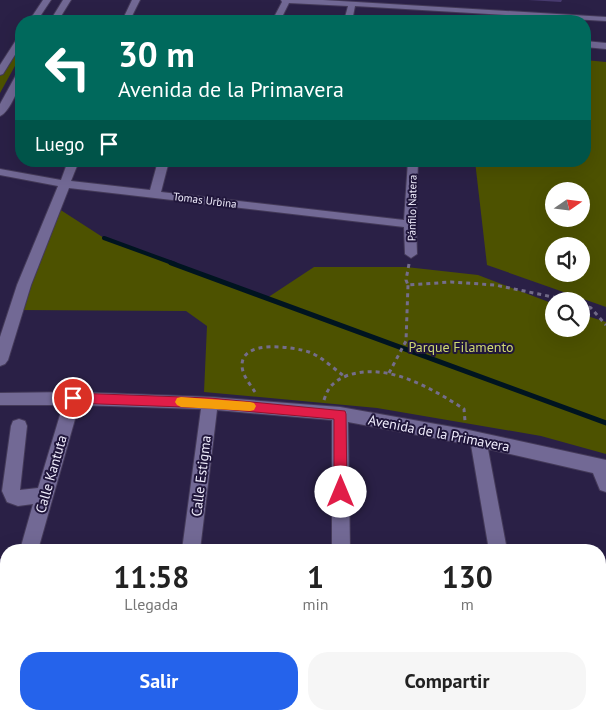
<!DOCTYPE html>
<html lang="es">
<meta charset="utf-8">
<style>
:root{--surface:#fff;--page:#f6f6f6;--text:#222;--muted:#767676;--accent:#2563eb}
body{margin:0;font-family:"PT Sans",sans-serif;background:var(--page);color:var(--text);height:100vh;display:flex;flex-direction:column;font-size:19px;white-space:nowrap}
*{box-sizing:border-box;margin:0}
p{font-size:16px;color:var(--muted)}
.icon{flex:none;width:28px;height:28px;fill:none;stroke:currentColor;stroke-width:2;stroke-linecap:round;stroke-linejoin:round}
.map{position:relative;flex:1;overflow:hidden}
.drawer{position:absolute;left:0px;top:544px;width:606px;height:176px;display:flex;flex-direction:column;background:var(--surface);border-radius:20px 20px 0 0;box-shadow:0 5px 20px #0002}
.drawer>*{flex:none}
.top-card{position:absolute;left:15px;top:15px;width:576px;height:152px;border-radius:20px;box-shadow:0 5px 20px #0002;background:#00695c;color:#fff;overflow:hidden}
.needle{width:32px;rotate:76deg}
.controls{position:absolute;left:545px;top:182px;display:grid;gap:10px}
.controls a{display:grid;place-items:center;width:45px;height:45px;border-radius:50%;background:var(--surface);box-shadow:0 5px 20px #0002;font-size:25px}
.pin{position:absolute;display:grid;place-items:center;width:42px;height:42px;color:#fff;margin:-21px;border:2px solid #fff;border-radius:50%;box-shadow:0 1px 5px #0007}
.me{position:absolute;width:55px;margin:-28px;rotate:0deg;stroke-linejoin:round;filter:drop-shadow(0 0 4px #0008)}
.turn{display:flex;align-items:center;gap:18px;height:105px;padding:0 20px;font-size:22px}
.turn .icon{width:65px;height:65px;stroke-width:2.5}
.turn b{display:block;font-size:35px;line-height:42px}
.then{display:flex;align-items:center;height:48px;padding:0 20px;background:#0003;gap:10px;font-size:19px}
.eta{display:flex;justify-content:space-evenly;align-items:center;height:85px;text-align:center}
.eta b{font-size:30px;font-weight:700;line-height:35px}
.cta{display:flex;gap:10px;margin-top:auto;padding:10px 20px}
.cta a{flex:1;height:58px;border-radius:20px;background:var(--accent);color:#fff;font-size:20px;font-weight:700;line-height:58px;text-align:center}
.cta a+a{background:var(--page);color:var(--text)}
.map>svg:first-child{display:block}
.green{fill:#4d5200;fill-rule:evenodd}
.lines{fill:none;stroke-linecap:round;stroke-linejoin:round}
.stream-far1{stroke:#001420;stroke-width:4}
.stream{stroke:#001420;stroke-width:5}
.minor-casing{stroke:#443a59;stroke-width:2}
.path{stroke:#746d8b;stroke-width:3;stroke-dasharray:4 4;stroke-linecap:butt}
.minor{fill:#726995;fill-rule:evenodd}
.wall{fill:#473a6e}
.route{fill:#e11d48;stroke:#92132f}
.slow{fill:#f59e0b}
.labels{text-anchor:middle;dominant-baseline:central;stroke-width:4;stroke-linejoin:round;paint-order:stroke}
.far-street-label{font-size:11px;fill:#f0edfd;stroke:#20163b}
.park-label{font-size:14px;fill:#cfd872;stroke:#20163b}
.street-label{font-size:14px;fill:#f0edfd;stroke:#20163b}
</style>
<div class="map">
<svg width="606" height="719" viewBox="0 0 606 719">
<rect width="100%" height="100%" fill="#2a2046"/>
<!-- green -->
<g class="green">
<path d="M9 55H21L0 93V69Z"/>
<path d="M585 60 606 62V307L487 265 475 161H585ZM581 191V219H554V191ZM554 246H581V274H554Z"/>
<path d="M56 207 104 238 267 298 314 267H406L478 275 554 304V329H581V314L606 322V454L541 436 377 408 204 392 207 326 186 311 16 310Z"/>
</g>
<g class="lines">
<!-- stream-far1 -->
<path class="stream-far1" d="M104 238 175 264"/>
<!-- stream -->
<path class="stream" d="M171 263 606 423"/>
<defs>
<g id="minor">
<path d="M43 0H51L37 21H29Z"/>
<path d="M63 0H71L58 21H50Z"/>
<path d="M132 0H140L132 16 182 19 186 21H122Z"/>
<path d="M281 0H323L606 17V21L355 6 352 21H344L348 6 289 3 280 21H272L282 2Z"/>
<path d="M18 37H21V45L3 74 0 75V65Z"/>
<path d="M585 41 606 43V49L585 47Z"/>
<path d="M21 72C22 83 10 112 0 116V104L16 75Z"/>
<path d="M68 161H79L71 181 150 190 158 161H169L161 192 404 220 408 161H418L416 224 417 254 411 258 405 254 404 227 69 188 31 285 8 360 5 364 0 366V337L17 285 58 186 0 175V169L61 180Z"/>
<path d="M73 392 210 397 340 407 464 429 606 460V492L600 490 593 473 488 449 507 550H489L471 445 348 422 350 550H332V420L217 410 200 550H182L201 409 79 405 38 550H20L33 504 18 506 7 502 2 491 11 426 13 421 19 419 25 421 27 426 20 490 38 488 63 405H0V393Z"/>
<path d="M6 558V577L0 579V559Z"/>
<path d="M6 622V663L0 666V624Z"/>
<rect x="159" y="714" width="22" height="5"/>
<rect x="334" y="714" width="22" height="5"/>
<path d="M519 714H541L542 719H520Z"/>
</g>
</defs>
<!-- minor casing -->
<use href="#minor" class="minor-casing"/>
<!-- path -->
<g class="path">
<path d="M409 264 406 280 408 285 451 282 495 285 572 301"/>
<path d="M581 304 591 308 606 325"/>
<path d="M389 373 406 341 408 285"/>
<path d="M255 392C250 384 242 375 242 365 242 339 294 347 309 352 322 357 333 368 344 376"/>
<path d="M324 400C328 387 334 381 346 376 386 361 431 388 464 409L465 421"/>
</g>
<!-- minor -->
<use href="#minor" class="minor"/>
</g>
<!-- wall -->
<path class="wall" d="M528 0H562L561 2Z"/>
<!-- route -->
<path class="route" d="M73 393 210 398 345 411 346 414 347 492 345 496 341 498 336 496 334 492V419L210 408 73 403 69 401 67 398 69 395Z"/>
<!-- slow -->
<path class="slow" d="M181 397 250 402 254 403 256 406 254 410 250 411 181 407 177 405 175 402 177 398Z"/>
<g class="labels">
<!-- far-street labels -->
<g class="far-street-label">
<text transform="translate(205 200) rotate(7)">Tomas Urbina</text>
<text transform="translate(412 208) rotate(-89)">Pánfilo Natera</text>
</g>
<!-- park labels -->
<g class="park-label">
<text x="461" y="347">Parque Filamento</text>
</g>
<!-- street labels -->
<g class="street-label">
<text transform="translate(439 433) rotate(11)">Avenida de la Primavera</text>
<text transform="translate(51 474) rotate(-74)">Calle Kantuta</text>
<text transform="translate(201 476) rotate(-83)">Calle Estigma</text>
</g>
</g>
</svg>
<div class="controls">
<a><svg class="needle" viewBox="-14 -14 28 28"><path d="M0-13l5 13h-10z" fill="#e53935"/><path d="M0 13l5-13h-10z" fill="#767676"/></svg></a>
<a><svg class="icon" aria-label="sound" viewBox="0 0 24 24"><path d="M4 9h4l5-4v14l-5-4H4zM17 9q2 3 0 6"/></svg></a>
<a><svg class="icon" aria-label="search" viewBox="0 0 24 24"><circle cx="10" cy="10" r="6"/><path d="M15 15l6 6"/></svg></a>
</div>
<div class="pin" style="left:73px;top:398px;background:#d93025"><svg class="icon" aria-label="arrive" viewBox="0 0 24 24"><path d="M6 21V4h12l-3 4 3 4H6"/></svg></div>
<svg class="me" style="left:341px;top:492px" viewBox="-20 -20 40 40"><circle r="19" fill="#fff"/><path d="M0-13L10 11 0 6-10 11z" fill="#e11d48"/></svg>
<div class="top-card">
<div class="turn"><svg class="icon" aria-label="left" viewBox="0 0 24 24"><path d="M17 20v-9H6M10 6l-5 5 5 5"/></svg><div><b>30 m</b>Avenida de la Primavera</div></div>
<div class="then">Luego<svg class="icon" aria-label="arrive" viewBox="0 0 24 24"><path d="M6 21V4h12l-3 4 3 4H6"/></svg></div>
</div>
<section class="drawer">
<div class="eta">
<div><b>11:58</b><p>Llegada</p></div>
<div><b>1</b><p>min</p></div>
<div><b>130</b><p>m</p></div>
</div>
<div class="cta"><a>Salir</a><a>Compartir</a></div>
</section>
</div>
